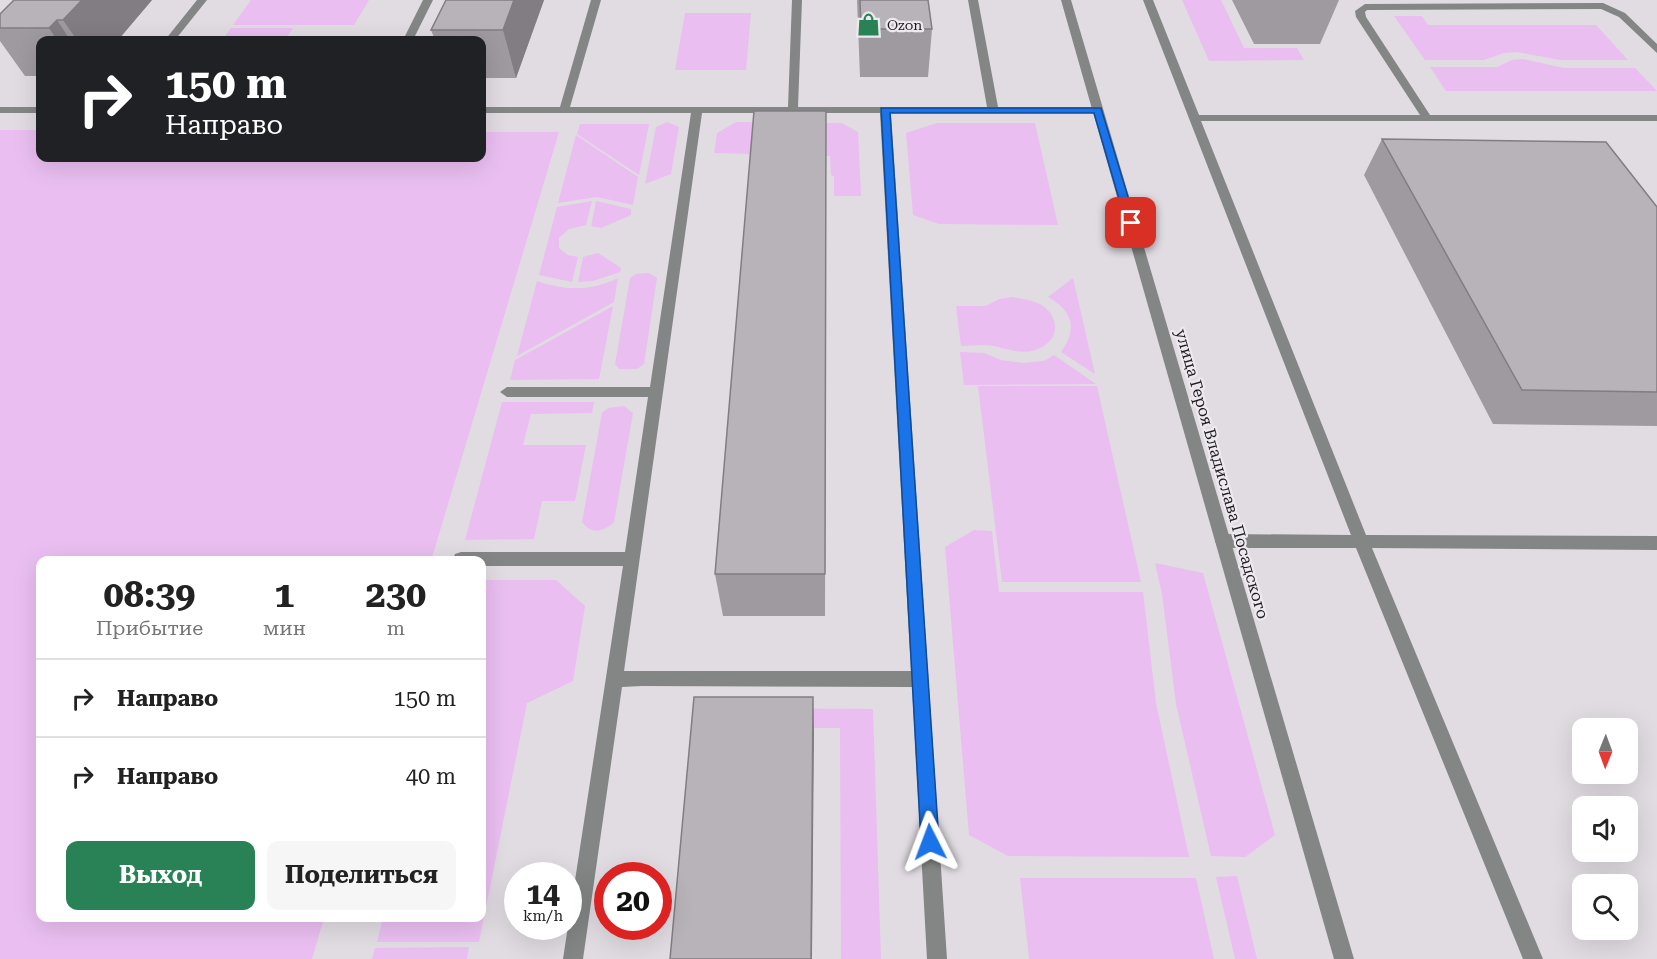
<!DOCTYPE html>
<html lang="ru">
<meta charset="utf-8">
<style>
:root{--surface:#fff;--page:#f6f6f6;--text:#222;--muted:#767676;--line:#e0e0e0;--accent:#298156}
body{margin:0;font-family:"Roboto Serif",serif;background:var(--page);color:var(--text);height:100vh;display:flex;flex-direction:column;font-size:22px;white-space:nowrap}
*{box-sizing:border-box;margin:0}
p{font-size:20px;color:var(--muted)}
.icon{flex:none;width:33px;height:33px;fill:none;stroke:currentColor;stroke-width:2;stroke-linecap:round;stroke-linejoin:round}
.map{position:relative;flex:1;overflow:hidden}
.details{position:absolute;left:36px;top:556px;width:450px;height:366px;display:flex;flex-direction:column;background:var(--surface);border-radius:12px;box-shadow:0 6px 24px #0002}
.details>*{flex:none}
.top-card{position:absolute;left:36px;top:36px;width:450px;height:126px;border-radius:12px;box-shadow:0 6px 24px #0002;background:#202124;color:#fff;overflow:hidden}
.needle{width:39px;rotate:181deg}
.buttons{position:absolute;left:1572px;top:718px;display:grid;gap:12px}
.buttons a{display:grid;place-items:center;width:66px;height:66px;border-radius:12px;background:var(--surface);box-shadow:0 6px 24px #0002;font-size:30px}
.speed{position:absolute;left:504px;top:862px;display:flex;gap:12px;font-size:30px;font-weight:700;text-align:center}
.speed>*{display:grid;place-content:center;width:78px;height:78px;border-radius:50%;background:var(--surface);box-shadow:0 6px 24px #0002;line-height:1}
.speed small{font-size:15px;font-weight:400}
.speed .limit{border:9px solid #d22;background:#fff;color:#111}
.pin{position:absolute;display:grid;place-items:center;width:51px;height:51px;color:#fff;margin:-26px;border-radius:12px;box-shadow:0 3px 9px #0006}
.me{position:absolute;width:66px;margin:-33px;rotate:357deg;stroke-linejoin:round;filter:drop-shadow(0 0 4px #0008)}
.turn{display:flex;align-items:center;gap:21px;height:126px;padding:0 30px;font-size:27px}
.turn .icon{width:78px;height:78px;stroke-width:2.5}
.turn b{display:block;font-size:42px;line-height:51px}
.eta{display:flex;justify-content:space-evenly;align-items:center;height:102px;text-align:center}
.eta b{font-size:36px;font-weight:700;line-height:42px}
.cta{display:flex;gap:12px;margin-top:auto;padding:12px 30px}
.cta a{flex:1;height:69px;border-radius:12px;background:var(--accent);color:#fff;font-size:24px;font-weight:700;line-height:69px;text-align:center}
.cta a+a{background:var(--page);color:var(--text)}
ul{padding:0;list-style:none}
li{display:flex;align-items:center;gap:18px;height:78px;padding:0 30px;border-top:2px solid var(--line)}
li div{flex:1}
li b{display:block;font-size:22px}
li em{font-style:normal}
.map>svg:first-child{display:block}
.green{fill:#eabef1}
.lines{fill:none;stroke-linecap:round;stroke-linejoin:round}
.service{fill:#838684;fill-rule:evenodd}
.tertiary{fill:#838684;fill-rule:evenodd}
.wall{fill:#9e9a9f}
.shaded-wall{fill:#817d82}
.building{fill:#b8b3b9;stroke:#817d82;stroke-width:1.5}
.route{fill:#1a73e8;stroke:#114b97;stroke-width:1.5}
.labels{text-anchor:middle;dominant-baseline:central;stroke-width:4.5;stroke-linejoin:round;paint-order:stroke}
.far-poi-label{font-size:14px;fill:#1c1b1d;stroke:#eee9ef;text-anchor:start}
.street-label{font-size:16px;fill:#1c1b1d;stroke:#eee9ef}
</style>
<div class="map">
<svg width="1657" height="959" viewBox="0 0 1657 959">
<rect width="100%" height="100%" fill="#e1dce2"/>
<!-- green -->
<g class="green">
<path d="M251 0H369L354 25H233Z"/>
<path d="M1182 0H1221L1244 48H1297L1304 60 1209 61Z"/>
<path d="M685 13H751L746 70H675Z"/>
<path d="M1394 16H1422L1428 25H1596L1628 60H1560L1517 52 1504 53 1484 60H1425Z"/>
<path d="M231 28H293L285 40H222Z"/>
<path d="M1523 59 1564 68H1635L1657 91H1446L1430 67H1497L1512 60Z"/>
<path d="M667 122 679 127 671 174 645 184 656 127Z"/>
<path d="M736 122 842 123 858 132 861 196H834V176L831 175 830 156 714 153 717 133Z"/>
<path d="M937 123H1035L1058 225 939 224 913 215 906 133Z"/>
<path d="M580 124H649L639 175 577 134Z"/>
<path d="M0 130H40V158H482V132H559L431 561H40V918H324L312 959H0Z"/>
<path d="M576 135 638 177 633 205 597 197 558 203Z"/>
<path d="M592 201 586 225 569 229 559 238V248L568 255 578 257 572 282 539 275 557 207Z"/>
<path d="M596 201 631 209V215L601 228 591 226Z"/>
<path d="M598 253 621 268 620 272 593 281 578 282 583 257Z"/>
<path d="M649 273 657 278 644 364 637 369H619L615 364 630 278 636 274Z"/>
<path d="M618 278 614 302 517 356 537 281C564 291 592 291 618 278Z"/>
<path d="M1073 278 1095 374 1061 352C1078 329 1073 311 1048 297Z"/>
<path d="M1013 297C1023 299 1031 300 1040 304 1060 316 1061 340 1038 349 1024 355 1011 350 998 347 987 344 972 346 961 346L956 306H986L999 299Z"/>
<path d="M613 306 599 379 510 380 515 360Z"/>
<path d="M960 352 984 353 1001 360 1023 363 1044 361 1054 355 1096 384 964 385Z"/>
<path d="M978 386H1097L1141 582H1002Z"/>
<path d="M502 402H594L592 413 531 414 523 445H586L575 501H542L534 539 465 540Z"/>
<path d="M624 406 633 413 614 522C604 532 592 535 582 522L602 413 608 408Z"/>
<path d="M974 530 992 531 999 592H1143L1156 703 1189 857 1008 856 969 835 945 547Z"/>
<path d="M1155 563 1203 573 1275 835 1245 857 1211 856 1176 704 1162 594Z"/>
<path d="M482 580H556L585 606 573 681 527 703 479 942H377L383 918H482Z"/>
<path d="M705 708 873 709 881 959H841L840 728H703Z"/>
<path d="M1237 876 1257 959H1235L1216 877Z"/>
<path d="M1020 878H1196L1214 959H1029Z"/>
<path d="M469 947 467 959H372L375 948Z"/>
</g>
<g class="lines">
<!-- service -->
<g class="service">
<path d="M197 0H207L175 40H165Z"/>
<path d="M423 0H433L413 40H403Z"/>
<path d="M591 0H601L570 107H788L792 0H802L798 107H987L968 0H978L998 107H1098L1103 110 1098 113H891L947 959H927L912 687 642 686 622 687 583 959H563L623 566H482V561H454L453 559 455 554 461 552H625L648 397H507L500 392 507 387H650L691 113H482V107H560ZM702 113H880L911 671H624Z"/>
<path d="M1143 0H1153L1199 115H1420L1356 17 1355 11 1365 4 1603 3 1625 13 1657 44V53L1619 17 1601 9 1367 10 1365 12 1366 17 1430 115H1657V121H1201L1366 535 1657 536V550L1372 548 1543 959H1523L1356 548H1223L1217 546 1215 541 1217 536 1223 534 1351 535Z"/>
<rect x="0" y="107" width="40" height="6"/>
</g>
<!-- tertiary -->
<path class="tertiary" d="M1061 0H1071L1354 959H1334Z"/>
</g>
<!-- wall -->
<g class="wall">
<path d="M14 0H152L118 40H40V76H25L0 41V14Z"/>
<path d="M544 0 516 78H482V40H435L431 30Z"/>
<path d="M857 0H928L932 29 928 77H860Z"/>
<path d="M1232 0H1339L1320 44H1254Z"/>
<path d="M826 111 825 616H723L715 574Z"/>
<path d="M1382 139 1657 207V426L1493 424 1364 175Z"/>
</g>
<!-- shaded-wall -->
<g class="shaded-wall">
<path d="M82 0H152L118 40H77L63 20Z"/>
<path d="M514 0H544L516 78 503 30Z"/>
<path d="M57 20 70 40H57L49 28Z"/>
<path d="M813 697 814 733 812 959H811Z"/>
</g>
<!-- building -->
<g class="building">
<path d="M14 0H82L63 20H57L49 28H0V14Z"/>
<path d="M446 0H514L503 30H431Z"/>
<path d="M860 0H928L932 29H861Z"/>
<path d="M754 111H826L825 574H715Z"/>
<path d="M1382 139 1606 142 1657 207V392L1522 390Z"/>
<path d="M694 697H813L811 959H670Z"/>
</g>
<!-- route -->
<path class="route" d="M881 108H1101L1136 223 1131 227 1126 223 1094 113H890L939 842 936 848 930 851 924 848 921 842Z"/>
<!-- icons -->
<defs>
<symbol id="shop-bare" viewBox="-9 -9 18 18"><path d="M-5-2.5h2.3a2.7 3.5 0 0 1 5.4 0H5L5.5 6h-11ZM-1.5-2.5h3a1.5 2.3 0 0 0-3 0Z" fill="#298156" stroke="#eee9ef" stroke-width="2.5" paint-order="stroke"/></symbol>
</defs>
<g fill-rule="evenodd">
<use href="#shop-bare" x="852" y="8" width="33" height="33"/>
</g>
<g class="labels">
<!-- far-poi labels -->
<g class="far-poi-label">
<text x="887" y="25">Ozon</text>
</g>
<!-- street labels -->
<g class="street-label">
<text transform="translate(1222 474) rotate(74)">улица Героя Владислава Посадского</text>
</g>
</g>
</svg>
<div class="buttons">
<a><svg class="needle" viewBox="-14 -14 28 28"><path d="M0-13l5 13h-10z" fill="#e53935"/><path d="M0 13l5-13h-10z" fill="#767676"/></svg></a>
<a><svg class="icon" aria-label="sound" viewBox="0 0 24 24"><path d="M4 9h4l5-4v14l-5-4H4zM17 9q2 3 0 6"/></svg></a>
<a><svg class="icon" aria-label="search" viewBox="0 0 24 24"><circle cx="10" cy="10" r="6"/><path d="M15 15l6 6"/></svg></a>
</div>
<div class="speed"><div>14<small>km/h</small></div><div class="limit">20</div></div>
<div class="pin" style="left:1131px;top:223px;background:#d93025"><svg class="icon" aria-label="arrive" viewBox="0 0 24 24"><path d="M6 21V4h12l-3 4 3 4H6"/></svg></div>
<svg class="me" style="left:930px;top:842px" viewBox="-20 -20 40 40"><path d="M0-17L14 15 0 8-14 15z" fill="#1a73e8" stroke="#fff" stroke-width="4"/></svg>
<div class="top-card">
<div class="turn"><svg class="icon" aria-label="right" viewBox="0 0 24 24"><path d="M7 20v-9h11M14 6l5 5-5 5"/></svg><div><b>150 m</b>Направо</div></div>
</div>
<section class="details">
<div class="eta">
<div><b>08:39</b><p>Прибытие</p></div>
<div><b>1</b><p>мин</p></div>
<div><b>230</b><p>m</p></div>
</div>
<ul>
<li><svg class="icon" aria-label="right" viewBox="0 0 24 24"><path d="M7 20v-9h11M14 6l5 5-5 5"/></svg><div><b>Направо</b></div><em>150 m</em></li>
<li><svg class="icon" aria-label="right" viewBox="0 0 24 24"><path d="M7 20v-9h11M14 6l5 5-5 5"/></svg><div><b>Направо</b></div><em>40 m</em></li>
</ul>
<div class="cta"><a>Выход</a><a>Поделиться</a></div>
</section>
</div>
